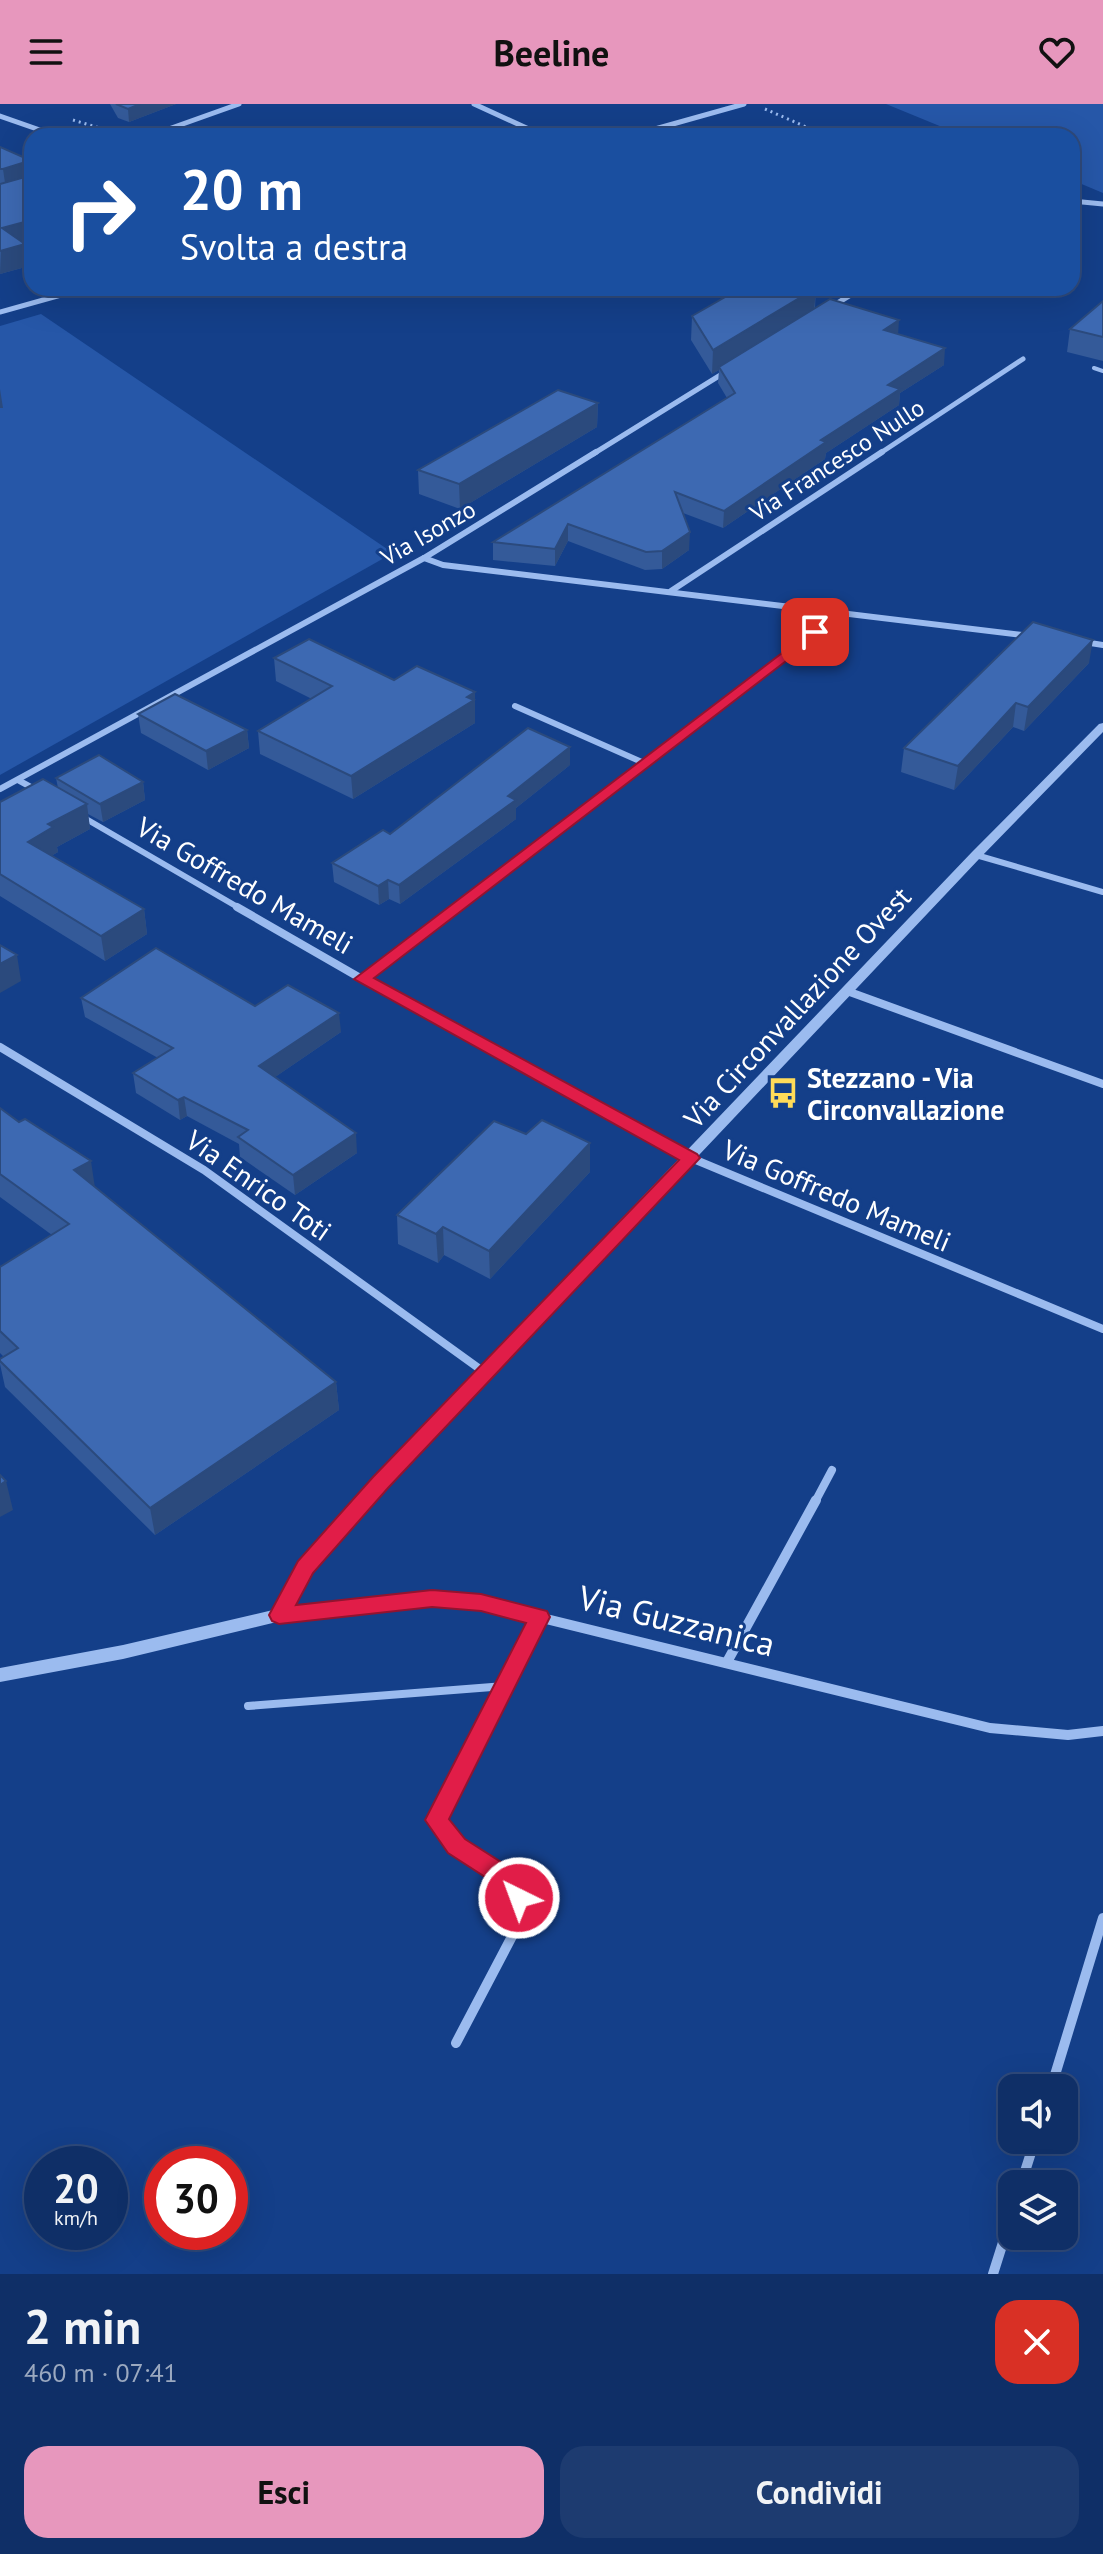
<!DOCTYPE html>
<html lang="it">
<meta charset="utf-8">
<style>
:root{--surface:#0f2f67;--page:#1d3b70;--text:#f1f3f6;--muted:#9ba9c0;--line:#2f4a7b;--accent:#e797bd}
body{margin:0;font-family:"PT Sans",sans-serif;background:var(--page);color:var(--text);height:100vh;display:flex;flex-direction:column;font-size:30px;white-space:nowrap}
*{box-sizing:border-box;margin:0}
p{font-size:26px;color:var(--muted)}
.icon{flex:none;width:44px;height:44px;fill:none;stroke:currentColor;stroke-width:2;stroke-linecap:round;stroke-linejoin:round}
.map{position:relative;height:2170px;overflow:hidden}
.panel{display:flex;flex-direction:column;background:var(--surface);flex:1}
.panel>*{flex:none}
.hud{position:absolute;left:24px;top:24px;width:1056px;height:168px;border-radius:24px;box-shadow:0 8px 32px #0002,0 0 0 2px var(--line);background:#1a4fa0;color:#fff;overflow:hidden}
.buttons{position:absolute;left:998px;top:1970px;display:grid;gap:16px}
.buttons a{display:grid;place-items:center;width:80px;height:80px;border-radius:16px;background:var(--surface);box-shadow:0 8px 32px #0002,0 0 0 2px var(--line);font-size:40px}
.speed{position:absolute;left:24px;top:2042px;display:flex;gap:16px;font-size:40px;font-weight:700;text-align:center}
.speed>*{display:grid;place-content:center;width:104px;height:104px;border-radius:50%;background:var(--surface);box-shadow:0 8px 32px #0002,0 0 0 2px var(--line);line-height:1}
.speed small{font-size:20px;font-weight:400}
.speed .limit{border:12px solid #d22;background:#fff;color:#111}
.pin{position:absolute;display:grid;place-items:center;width:68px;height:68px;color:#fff;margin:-34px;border-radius:16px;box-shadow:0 4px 12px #0006}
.me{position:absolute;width:88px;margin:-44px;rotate:318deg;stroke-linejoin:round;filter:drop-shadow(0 0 6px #0008)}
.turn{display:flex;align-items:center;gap:28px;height:168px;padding:0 24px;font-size:36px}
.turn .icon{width:104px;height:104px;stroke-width:2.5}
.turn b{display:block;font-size:56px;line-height:68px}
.round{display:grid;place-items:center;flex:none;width:84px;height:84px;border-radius:24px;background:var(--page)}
.headline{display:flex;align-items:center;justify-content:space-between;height:136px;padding:0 24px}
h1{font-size:48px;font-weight:700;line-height:60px}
.button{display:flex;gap:16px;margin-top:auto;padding:16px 24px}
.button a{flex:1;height:92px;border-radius:24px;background:var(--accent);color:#111;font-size:32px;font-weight:700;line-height:92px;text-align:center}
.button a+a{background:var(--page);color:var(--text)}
header{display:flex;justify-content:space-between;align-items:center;height:104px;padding:0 24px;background:var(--accent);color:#111;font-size:36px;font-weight:700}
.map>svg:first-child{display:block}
.green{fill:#2657a8}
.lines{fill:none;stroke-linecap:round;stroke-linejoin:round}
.path{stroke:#9bbbef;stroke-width:3;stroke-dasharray:2 4;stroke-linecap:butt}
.service-far1{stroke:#9bbbef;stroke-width:4}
.service{stroke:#9bbbef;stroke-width:8}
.minor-far3{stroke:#9bbbef;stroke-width:5}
.minor-far2{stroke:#9bbbef;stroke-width:6}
.minor-far1{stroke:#9bbbef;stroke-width:8}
.minor{stroke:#9bbbef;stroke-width:10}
.tertiary{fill:#9bbbef;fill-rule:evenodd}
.wall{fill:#345a99}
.shaded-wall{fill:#2b4a7d}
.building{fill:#3d69b2;stroke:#2b4a7d;stroke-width:2}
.route{fill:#e11d48;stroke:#92132f;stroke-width:2}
.labels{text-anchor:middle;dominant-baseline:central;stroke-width:6;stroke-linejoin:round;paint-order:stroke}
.far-street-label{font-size:24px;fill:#fff;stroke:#143f89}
.street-label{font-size:28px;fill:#fff;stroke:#143f89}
.poi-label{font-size:28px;font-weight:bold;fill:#fff;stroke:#143f89;text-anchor:start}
.near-street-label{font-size:34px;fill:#fff;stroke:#143f89}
</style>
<header><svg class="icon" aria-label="menu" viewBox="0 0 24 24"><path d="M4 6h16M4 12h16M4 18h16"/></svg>Beeline<svg class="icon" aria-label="heart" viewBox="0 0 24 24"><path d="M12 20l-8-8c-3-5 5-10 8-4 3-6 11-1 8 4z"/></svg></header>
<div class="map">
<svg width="1103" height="2170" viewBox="0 0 1103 2170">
<rect width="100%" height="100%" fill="#143f89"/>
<!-- green -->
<g class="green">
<path d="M886 0H1103V89L1072 76V32H964Z"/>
<path d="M41 210 393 449 0 671V222Z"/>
</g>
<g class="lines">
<!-- path -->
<g class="path">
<path d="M765 5 827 32"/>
<path d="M73 16 126 32"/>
<path d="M105 189 121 184"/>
</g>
<!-- service-far1 -->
<path class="service-far1" d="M1094 264 1103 267"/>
<!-- service -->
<path class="service" d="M248 1602 505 1582"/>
<!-- minor-far3 -->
<g class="minor-far3">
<path d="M474 0 544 32"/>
<path d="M0 12 57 32"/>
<path d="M149 32 239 0"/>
<path d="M630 32 744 0"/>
<path d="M1072 97 1103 100"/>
<path d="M831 203 862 184"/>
<path d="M0 208 86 184"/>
<path d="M593 350 727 267"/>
<path d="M879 350 1023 255"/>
</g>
<!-- minor-far2 -->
<g class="minor-far2">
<path d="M424 454 443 461 1031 532"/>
<path d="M671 487 882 348"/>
<path d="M1084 538 1103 541"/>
<path d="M515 602 644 659"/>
<path d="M18 676 38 687"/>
<path d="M0 685 424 454 596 348"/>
<path d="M81 712 241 805"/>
<path d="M976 751 1103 788"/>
<path d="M454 805 840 509"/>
</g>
<!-- minor-far1 -->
<g class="minor-far1">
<path d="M237 803 362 875 691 1054 1103 1225"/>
<path d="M362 875 456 803"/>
<path d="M847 887 1103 980"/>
<path d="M0 943 204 1066 484 1268"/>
<path d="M815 1398 832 1366"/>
</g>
<!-- minor -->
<g class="minor">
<path d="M280 1511 432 1495 481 1499 990 1624 1068 1631 1103 1627"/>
<path d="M727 1558 816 1396"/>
<path d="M456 1939 519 1819V1794L515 1779 457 1742 436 1716 540 1513"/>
<path d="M1051 1984 1103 1814"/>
<path d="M1021 2080 1035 2036"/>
<path d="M993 2170 1012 2110"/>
</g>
<!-- tertiary -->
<path class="tertiary" d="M1103 619V628L980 754 386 1382 312 1468 285 1516 123 1555 0 1578V1564L123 1541 273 1506 300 1458 374 1374 972 748 1099 620Z"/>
</g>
<!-- wall -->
<g class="wall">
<path d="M110 0H176L129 18 118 14Z"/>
<path d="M0 43 32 57V139L25 141 29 162 0 170Z"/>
<path d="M816 184 815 204 898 230 944 261 900 289 899 301 826 349 825 355 723 424 683 409 689 446 662 465 645 466 568 437 555 462 493 456V438L727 294 718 279 719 266 712 270 691 236 692 212Z"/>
<path d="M1103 197V257L1067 248 1070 225Z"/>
<path d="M598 299 597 323 460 405 419 390 418 366Z"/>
<path d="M274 554 394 576 475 588V619L353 695 260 650 258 627 312 595 276 577Z"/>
<path d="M1089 559 1024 627 1013 623 954 686 901 668 904 644Z"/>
<path d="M138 610 247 626 249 644 208 666 141 629Z"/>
<path d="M570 661 516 704V715L400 800 389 795 379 801 334 778 332 759 390 730Z"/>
<path d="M56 674 143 678 145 696 103 718 88 710 90 725 57 743 58 748 51 752 144 805 147 830 105 857 0 792V698L58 684Z"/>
<path d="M81 894 255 902 341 928 275 973 357 1049 295 1091 240 1053 239 1040 187 1012 180 1016 136 989 133 969 158 954 85 913Z"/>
<path d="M0 1004 95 1084 336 1278 339 1306 155 1431 5 1283 0 1260V1255L4 1253 0 1249V1163L52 1131 0 1093Z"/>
<path d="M590 1068 490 1175 444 1151 438 1159 398 1140 397 1111Z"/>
</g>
<!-- shaded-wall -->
<g class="shaded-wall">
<path d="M140 0H176L129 18 128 5Z"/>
<path d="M29 57 31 70 25 69 27 79 6 86 3 65Z"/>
<path d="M32 116V139L25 141 29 162 0 170 2 124Z"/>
<path d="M816 184 814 207 719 263V266L712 270 713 246Z"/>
<path d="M899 216 898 232 884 226Z"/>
<path d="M945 244 944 261 900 289 899 301 826 349 825 355 723 424 724 407 821 336 888 281Z"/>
<path d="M0 285 3 304H0Z"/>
<path d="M598 299 597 323 460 405 459 380Z"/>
<path d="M568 420V437L555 462V445Z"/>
<path d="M690 428 689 446 662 465V447Z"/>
<path d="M1093 536 1089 559 1024 627 1028 603Z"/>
<path d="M475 588V619L353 695 351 672Z"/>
<path d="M1016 599 1013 623 954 686 958 662Z"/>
<path d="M247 626 249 644 208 666 206 647Z"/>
<path d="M570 643V661L516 704V715L400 800 399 781 508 692Z"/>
<path d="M143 678 145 696 103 718 100 700Z"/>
<path d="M87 700 90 725 57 743 58 748 32 763 28 738 48 720Z"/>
<path d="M388 776 389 795 379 801 378 782Z"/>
<path d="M144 805 147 830 105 857 101 832Z"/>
<path d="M17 851 21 877 0 889V860Z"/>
<path d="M339 909 341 928 262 982 259 962Z"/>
<path d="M184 993 187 1012 180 1016 178 996Z"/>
<path d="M356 1029 357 1049 295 1091 293 1071Z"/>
<path d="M590 1039V1068L490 1175 489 1147Z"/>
<path d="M91 1057 95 1084 74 1066Z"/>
<path d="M443 1123 444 1151 438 1159 436 1130Z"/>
<path d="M336 1278 339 1306 155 1431 150 1404Z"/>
<path d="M6 1377 13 1406 0 1413V1381Z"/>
</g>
<!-- building -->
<g class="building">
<path d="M116 0H140L128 5Z"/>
<path d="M0 43 32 57V61L29 57 3 65H0Z"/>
<path d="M32 71V116L2 124 25 140 0 147V80Z"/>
<path d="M741 184H816L713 246 692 212Z"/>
<path d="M830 195 899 216 884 226 945 244 888 281 900 285 821 336 826 338 724 407 675 388 690 428 662 447 646 448 568 420 555 445 493 438 735 289 719 263Z"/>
<path d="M1103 197V233L1070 225Z"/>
<path d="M558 286 598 299 459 380 418 366Z"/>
<path d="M1033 518 1093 536 1028 603 1016 599 958 662 904 644Z"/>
<path d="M309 535 394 576 417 562 475 588 467 593 474 596 351 672 258 627 332 582 274 554Z"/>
<path d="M175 590 247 626 206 647 138 610Z"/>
<path d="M528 624 570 643 508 692 516 696 399 781 388 776 378 782 332 759 383 726 390 730Z"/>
<path d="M99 651 143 678 100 700 56 674Z"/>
<path d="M43 675 87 700 48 720 53 723 28 738 144 805 101 832 0 770V698Z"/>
<path d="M0 841 17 851 0 860Z"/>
<path d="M156 844 255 902 288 881 339 909 259 962 356 1029 293 1071 238 1033 248 1026 184 993 178 996 133 969 173 944 81 894Z"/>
<path d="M0 1004 19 1018 25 1015 91 1057 74 1066 336 1278 150 1404 0 1257V1255L18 1244 0 1227V1163L69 1120 0 1070Z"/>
<path d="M542 1016 590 1039 489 1147 443 1123 436 1130 397 1111 494 1017 526 1030Z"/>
<path d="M0 1371 6 1377 0 1381Z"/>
</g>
<!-- route -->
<path class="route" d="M815 524 822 528 820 531 374 874 697 1050 700 1054 388 1384 313 1469 296 1501 432 1486 481 1490 547 1507 550 1513 449 1715 465 1735 523 1772 531 1794 527 1802 519 1805 510 1802 505 1786 448 1749 425 1716 526 1519 481 1507 432 1503 279 1520 272 1517 269 1511 298 1457 373 1373 679 1056 354 875Z"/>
<!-- icons -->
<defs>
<symbol id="bus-bare" viewBox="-9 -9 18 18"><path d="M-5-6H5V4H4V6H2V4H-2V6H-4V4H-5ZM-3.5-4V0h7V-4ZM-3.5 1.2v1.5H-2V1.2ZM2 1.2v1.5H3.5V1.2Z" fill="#ffdb59" stroke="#143f89" stroke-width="2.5" paint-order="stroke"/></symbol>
</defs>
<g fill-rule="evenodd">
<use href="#bus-bare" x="761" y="967" width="44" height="44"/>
</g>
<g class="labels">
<!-- far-street labels -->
<g class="far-street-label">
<text transform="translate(837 356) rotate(-33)">Via Francesco Nullo</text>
<text transform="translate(428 429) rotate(-30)">Via Isonzo</text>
</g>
<!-- street labels -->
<g class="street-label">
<text transform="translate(245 781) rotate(30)">Via Goffredo Mameli</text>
<text transform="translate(797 903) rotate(-47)">Via Circonvallazione Ovest</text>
<text transform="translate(259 1081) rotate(35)">Via Enrico Toti</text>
<text transform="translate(837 1091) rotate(23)">Via Goffredo Mameli</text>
</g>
<!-- poi labels -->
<g class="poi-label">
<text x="807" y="973">Stezzano - Via<tspan x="807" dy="32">Circonvallazione</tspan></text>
</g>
<!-- near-street labels -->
<g class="near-street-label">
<text transform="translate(677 1516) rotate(14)">Via Guzzanica</text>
</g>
</g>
</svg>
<div class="buttons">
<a><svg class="icon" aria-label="sound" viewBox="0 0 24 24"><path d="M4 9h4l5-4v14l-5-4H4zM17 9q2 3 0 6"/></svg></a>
<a><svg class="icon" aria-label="layers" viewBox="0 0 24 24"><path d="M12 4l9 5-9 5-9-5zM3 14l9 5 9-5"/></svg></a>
</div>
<div class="speed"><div>20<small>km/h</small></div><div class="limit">30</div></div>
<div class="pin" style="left:815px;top:528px;background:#d93025"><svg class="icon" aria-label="arrive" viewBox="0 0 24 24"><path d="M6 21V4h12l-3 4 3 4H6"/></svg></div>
<svg class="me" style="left:519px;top:1794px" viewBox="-20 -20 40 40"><circle r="17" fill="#e11d48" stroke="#fff" stroke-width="3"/><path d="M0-11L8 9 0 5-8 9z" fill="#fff"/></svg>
<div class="hud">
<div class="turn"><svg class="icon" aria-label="right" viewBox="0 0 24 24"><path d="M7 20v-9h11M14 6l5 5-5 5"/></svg><div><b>20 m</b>Svolta a destra</div></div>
</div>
</div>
<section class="panel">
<div class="headline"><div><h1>2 min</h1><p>460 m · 07:41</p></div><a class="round" style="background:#d93025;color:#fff"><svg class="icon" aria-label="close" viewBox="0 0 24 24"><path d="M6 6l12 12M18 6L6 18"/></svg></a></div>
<div class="button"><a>Esci</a><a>Condividi</a></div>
</section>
